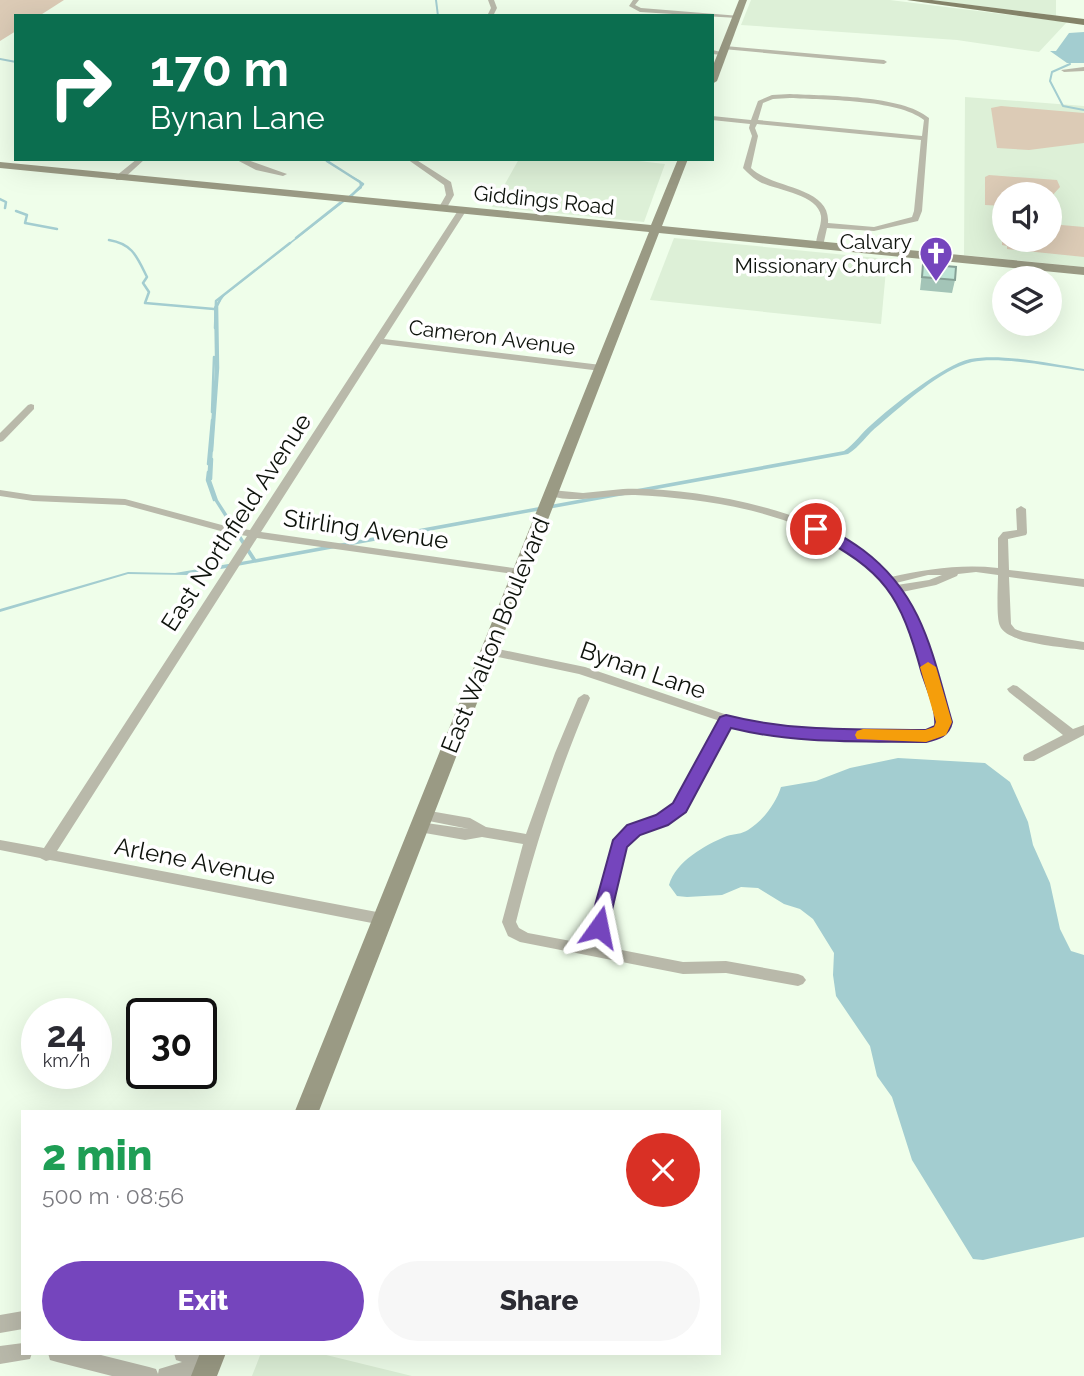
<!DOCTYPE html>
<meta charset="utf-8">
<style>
:root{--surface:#fff;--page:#f7f7f7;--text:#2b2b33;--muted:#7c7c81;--accent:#7545bd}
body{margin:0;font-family:Raleway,sans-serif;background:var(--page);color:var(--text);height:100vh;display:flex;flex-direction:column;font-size:26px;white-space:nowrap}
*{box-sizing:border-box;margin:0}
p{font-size:23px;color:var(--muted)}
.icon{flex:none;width:38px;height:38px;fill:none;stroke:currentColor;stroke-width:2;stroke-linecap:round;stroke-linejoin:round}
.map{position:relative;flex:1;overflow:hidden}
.details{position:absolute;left:21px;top:1110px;width:700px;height:245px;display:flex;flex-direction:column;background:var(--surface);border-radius:0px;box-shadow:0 7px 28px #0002}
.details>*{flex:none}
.guide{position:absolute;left:14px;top:14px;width:700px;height:147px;border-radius:0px;box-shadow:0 7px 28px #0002;background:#0b6e4f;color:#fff;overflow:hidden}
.controls{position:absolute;left:992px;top:182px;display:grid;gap:14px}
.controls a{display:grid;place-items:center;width:70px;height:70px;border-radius:50%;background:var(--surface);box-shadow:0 7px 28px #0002;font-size:35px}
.speed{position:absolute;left:21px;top:998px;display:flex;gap:14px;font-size:35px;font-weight:700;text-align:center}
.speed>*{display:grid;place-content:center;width:91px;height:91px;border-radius:50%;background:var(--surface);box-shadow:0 7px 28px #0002;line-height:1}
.speed small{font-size:18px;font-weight:400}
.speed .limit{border:4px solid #111;border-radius:10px;background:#fff;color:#111}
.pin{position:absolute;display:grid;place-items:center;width:60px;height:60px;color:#fff;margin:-30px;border:4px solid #fff;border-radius:50%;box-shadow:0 2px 7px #0007}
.me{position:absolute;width:77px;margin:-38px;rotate:12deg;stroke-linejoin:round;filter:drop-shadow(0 0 5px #0008)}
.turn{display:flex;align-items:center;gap:24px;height:147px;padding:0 21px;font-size:32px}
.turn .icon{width:91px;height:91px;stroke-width:2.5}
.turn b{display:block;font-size:49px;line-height:60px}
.round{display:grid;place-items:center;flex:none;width:74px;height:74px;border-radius:37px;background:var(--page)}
.summary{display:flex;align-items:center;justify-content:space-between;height:119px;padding:0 21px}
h1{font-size:42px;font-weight:800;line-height:52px;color:#1e9e55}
.action{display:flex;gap:14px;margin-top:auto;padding:14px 21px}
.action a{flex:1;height:80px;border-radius:42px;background:var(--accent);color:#fff;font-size:28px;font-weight:800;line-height:80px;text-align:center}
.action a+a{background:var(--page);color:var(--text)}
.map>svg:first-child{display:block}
.built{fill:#ddf0d7;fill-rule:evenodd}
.green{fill:#dccbb6}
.water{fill:#a3cdd0}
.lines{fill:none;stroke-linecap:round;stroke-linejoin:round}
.stream-far1{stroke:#a3cdd0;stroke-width:2}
.stream{stroke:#a3cdd0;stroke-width:2.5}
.street{fill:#b9b9aa;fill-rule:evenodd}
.secondary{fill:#9a9a84;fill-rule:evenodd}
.primary{fill:#848369;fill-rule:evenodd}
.wall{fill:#a3c4b7}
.building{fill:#bee4d5;stroke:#85a095;stroke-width:2}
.route{fill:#7545bd;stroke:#4c2d7b;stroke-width:2}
.slow{fill:#f59e0b}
.labels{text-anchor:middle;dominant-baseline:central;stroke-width:7;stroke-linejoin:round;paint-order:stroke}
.far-street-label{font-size:21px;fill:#0e130c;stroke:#fff}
.far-poi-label{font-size:21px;fill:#0e130c;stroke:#fff;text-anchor:end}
.street-label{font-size:24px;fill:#0e130c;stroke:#fff}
</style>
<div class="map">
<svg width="1084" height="1376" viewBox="0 0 1084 1376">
<rect width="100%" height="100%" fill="#effeea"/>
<!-- built -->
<g class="built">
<path d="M751 0H890L1067 22 1039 52 957 40 741 25Z"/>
<path d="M930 0H1056V16L1045 14Z"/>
<path d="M965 97 1084 106V267L964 255ZM1004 194H1050V240H1004Z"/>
<path d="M519 159H621L665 164 644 222 492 207Z"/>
<path d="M674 238 887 259 881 324 650 300Z"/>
<path d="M261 1353H318L412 1376H252Z"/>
</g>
<!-- green -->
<g class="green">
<path d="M0 0H64L39 16H16V31L0 41Z"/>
<path d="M1001 106 1084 113V143L1029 150 997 148 991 108Z"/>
<path d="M989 175 1057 180 1060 187 1050 198V194H1004V206L985 205V177Z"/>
<path d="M1002 222H1004V240H1050V224L1084 227V257L1007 249V246L1002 245Z"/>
</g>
<!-- water -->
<g class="water">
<path d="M1084 32V63H1067L1050 51H1056L1069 33Z"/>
<path d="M321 159 361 181 362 188 225 295 217 306 218 368 211 480 218 500 256 559 844 451C855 444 861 433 871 425 892 406 943 365 970 359 1003 353 1051 364 1084 369V371C1054 367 1000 356 972 362 941 369 903 405 879 425 867 434 860 447 848 454L188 575 128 574 0 612V609L128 572 175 573 252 560 214 500 207 480 215 368 214 307 223 295 360 187 359 181Z"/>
<path d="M898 758 985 763 1010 782 1028 822 1033 845 1050 883 1060 929 1071 951 1084 955V1237L983 1260 973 1259 912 1160 892 1097 877 1076 870 1046 836 996 833 975 834 953 813 919 800 909 784 904 758 888 741 887 722 895 687 897 677 896 669 885C676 861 705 845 727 836 734 834 742 834 748 830 763 821 776 803 781 787L816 781 850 768Z"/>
</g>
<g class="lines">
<!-- stream-far1 -->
<g class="stream-far1">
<path d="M436 0 438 16"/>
<path d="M0 59 16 62"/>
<path d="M1070 64 1052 72 1050 81 1063 106 1084 110"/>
<path d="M324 159 329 162"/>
</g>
<!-- stream -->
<g class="stream">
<path d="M327 161 363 184 349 198"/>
<path d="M0 199 6 202 5 208"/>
<path d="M16 211 27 215 25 223 57 229"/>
<path d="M296 238 340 203"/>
<path d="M109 240C133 244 137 257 147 277L143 283 149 292 145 303 214 309"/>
<path d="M215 328 216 301 290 243"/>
<path d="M212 412 214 357"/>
<path d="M212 451 218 368 217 306 220 300"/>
<path d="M208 464 212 420"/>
<path d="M208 472 207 480 214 500"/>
<path d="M211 479 212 459"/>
</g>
<!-- street -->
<g class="street">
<path d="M488 0H494L497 8 493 16H487L491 8Z"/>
<path d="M633 0H639L635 5 641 8 740 16 737 18 640 12 629 6Z"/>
<path d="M725 46 884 60 887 62 884 64 723 49Z"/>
<path d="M712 50 726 53 723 55 712 54Z"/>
<path d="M1084 67V71L1064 72 1061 70Z"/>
<path d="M790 94C826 96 902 95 929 118L922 211 918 221 874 231 827 228 823 246 816 248C815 237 822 226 821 216 818 194 776 190 760 182 753 178 749 174 743 168L752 136 749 128 750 124 712 120V116L751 120 758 101 772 95ZM790 98C823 100 898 99 924 120L922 136 758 120 763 103 773 99ZM757 124 921 140 914 211 912 217 874 227 828 223C831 186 772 189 751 168L758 136 755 128Z"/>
<path d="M137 159H145L122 180H116V176Z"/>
<path d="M235 159H245L287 174 283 176 256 170Z"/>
<path d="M407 159H415L451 182 454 195 445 211 438 209 446 195 444 185Z"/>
<path d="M459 209 466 211 384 339 601 365 606 368 601 371 381 344 261 532 520 569 526 572 520 575 257 538 57 851 382 913 387 915 389 919 387 923 382 925 50 860 46 861 40 858 0 850V840L44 848 247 536 228 533 125 505 33 501 0 496V490L33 495 125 499 233 528 250 530Z"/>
<path d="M31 404 34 405V409L3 441 0 442V433L28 405Z"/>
<path d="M623 489C684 487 777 504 831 532 854 545 873 559 891 577 927 569 962 564 998 568V538L1003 532 1017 530 1016 509 1021 506 1026 509 1027 533 1026 535 1008 539 1009 570 1084 579V587L1009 577 1011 624 1015 629 1023 632 1084 642V650C1066 647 1007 644 1000 626 996 618 998 586 998 575L976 572 958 574 957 576 936 585 902 592C930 631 938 676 950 722L945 734 926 740C861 739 792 746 730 725L684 811 667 824 638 834 625 846 601 946 683 962 726 961 798 974 803 976 806 980 803 984 798 986 726 973 683 974 520 942 508 936 502 922 523 844 482 837 465 840 419 832 414 831 412 827 414 823 419 822 469 829 419 819 417 815 419 811 424 810 470 818 486 827 526 834 555 753 578 698 584 694 588 695 590 698C559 771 535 845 516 922L519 928 528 933 587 944 614 840 628 826 657 816 674 803 720 721 579 674 484 654 482 651 484 648 488 647 585 667 757 725 797 730 926 732 937 726 938 722C928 685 923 643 903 610 850 520 731 500 635 495 611 494 565 506 546 493L551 490 583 493ZM928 575H942L929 580 897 585 896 583Z"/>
<path d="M1013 685 1017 686 1073 729 1084 725V735L1034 761H1024L1023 758 1024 755 1063 735 1009 692 1007 689Z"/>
<path d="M23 1311V1329L0 1333V1315Z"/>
<path d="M23 1343V1353H32L30 1359 0 1364V1346Z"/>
<path d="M48 1353H93L149 1367 156 1369 158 1374 159 1369 182 1362 176 1360 174 1353H203L215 1358 217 1365 215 1372 202 1376H112L57 1362 50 1360Z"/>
</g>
<!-- secondary -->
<g class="secondary">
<path d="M739 0H747L717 81 712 84V68Z"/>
<path d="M678 159H688L662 226 1084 267V275L659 233 319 1111H295L649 232 0 168V162L651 225Z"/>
<path d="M200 1353H226L217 1376H191Z"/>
</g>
<!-- primary -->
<path class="primary" d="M907 0H932L1084 19V25Z"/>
</g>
<!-- wall -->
<path class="wall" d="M923 264 955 280 952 293 920 290Z"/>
<!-- building -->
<path class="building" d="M923 264 956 267 955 280 922 277Z"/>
<!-- route -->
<path class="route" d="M816 525C832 529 849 540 863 550 923 595 932 653 952 722 949 736 939 739 926 742 860 741 795 744 731 728L686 812 668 825 640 835 627 847 608 927 606 932 599 934 592 932 589 927 613 840 627 825 656 815 673 803 720 717 726 715C792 732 858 729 926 730L935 726C937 710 927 689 922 674 900 593 885 572 811 532V526Z"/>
<!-- slow -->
<path class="slow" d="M928 662 936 667 952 722 946 735 926 742 857 739 855 735 857 731 863 729 925 730 934 727 936 722 920 667Z"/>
<!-- icons -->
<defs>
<symbol id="church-pin" viewBox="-11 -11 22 30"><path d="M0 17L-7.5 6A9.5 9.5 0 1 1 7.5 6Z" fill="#7545bd" stroke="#fff"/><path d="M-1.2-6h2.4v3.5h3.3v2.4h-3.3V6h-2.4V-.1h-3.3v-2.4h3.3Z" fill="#fff"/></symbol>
</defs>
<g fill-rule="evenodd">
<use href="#church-pin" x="917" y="234" width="38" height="52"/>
</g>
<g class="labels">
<!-- far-street labels -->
<g class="far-street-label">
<text transform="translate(544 200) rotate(6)">Giddings Road</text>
<text transform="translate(492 337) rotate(7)">Cameron Avenue</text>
</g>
<!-- far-poi labels -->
<g class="far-poi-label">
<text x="912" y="241">Calvary<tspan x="912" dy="24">Missionary Church</tspan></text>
</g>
<!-- street labels -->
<g class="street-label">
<text transform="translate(236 522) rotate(-57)">East Northfield Avenue</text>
<text transform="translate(366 529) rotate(8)">Stirling Avenue</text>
<text transform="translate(495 635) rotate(-68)">East Walton Boulevard</text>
<text transform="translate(643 670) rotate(19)">Bynan Lane</text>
<text transform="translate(195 861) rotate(11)">Arlene Avenue</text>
</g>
</g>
</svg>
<div class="controls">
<a><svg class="icon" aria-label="sound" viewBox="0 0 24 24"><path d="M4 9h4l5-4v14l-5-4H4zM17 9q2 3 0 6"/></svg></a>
<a><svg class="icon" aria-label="layers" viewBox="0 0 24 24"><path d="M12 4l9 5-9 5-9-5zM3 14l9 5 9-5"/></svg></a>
</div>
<div class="speed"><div>24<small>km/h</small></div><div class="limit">30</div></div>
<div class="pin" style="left:816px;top:529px;background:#d93025"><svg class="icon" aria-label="arrive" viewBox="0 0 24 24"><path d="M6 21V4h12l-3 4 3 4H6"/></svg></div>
<svg class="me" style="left:599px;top:927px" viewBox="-20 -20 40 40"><path d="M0-17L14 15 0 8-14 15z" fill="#7545bd" stroke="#fff" stroke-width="4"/></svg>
<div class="guide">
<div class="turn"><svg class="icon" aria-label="right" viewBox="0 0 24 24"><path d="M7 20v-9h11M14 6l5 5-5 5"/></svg><div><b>170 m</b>Bynan Lane</div></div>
</div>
<section class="details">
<div class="summary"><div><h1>2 min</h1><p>500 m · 08:56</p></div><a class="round" style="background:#d93025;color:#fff"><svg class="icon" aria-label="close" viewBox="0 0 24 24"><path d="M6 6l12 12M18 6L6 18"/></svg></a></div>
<div class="action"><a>Exit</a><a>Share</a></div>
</section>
</div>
